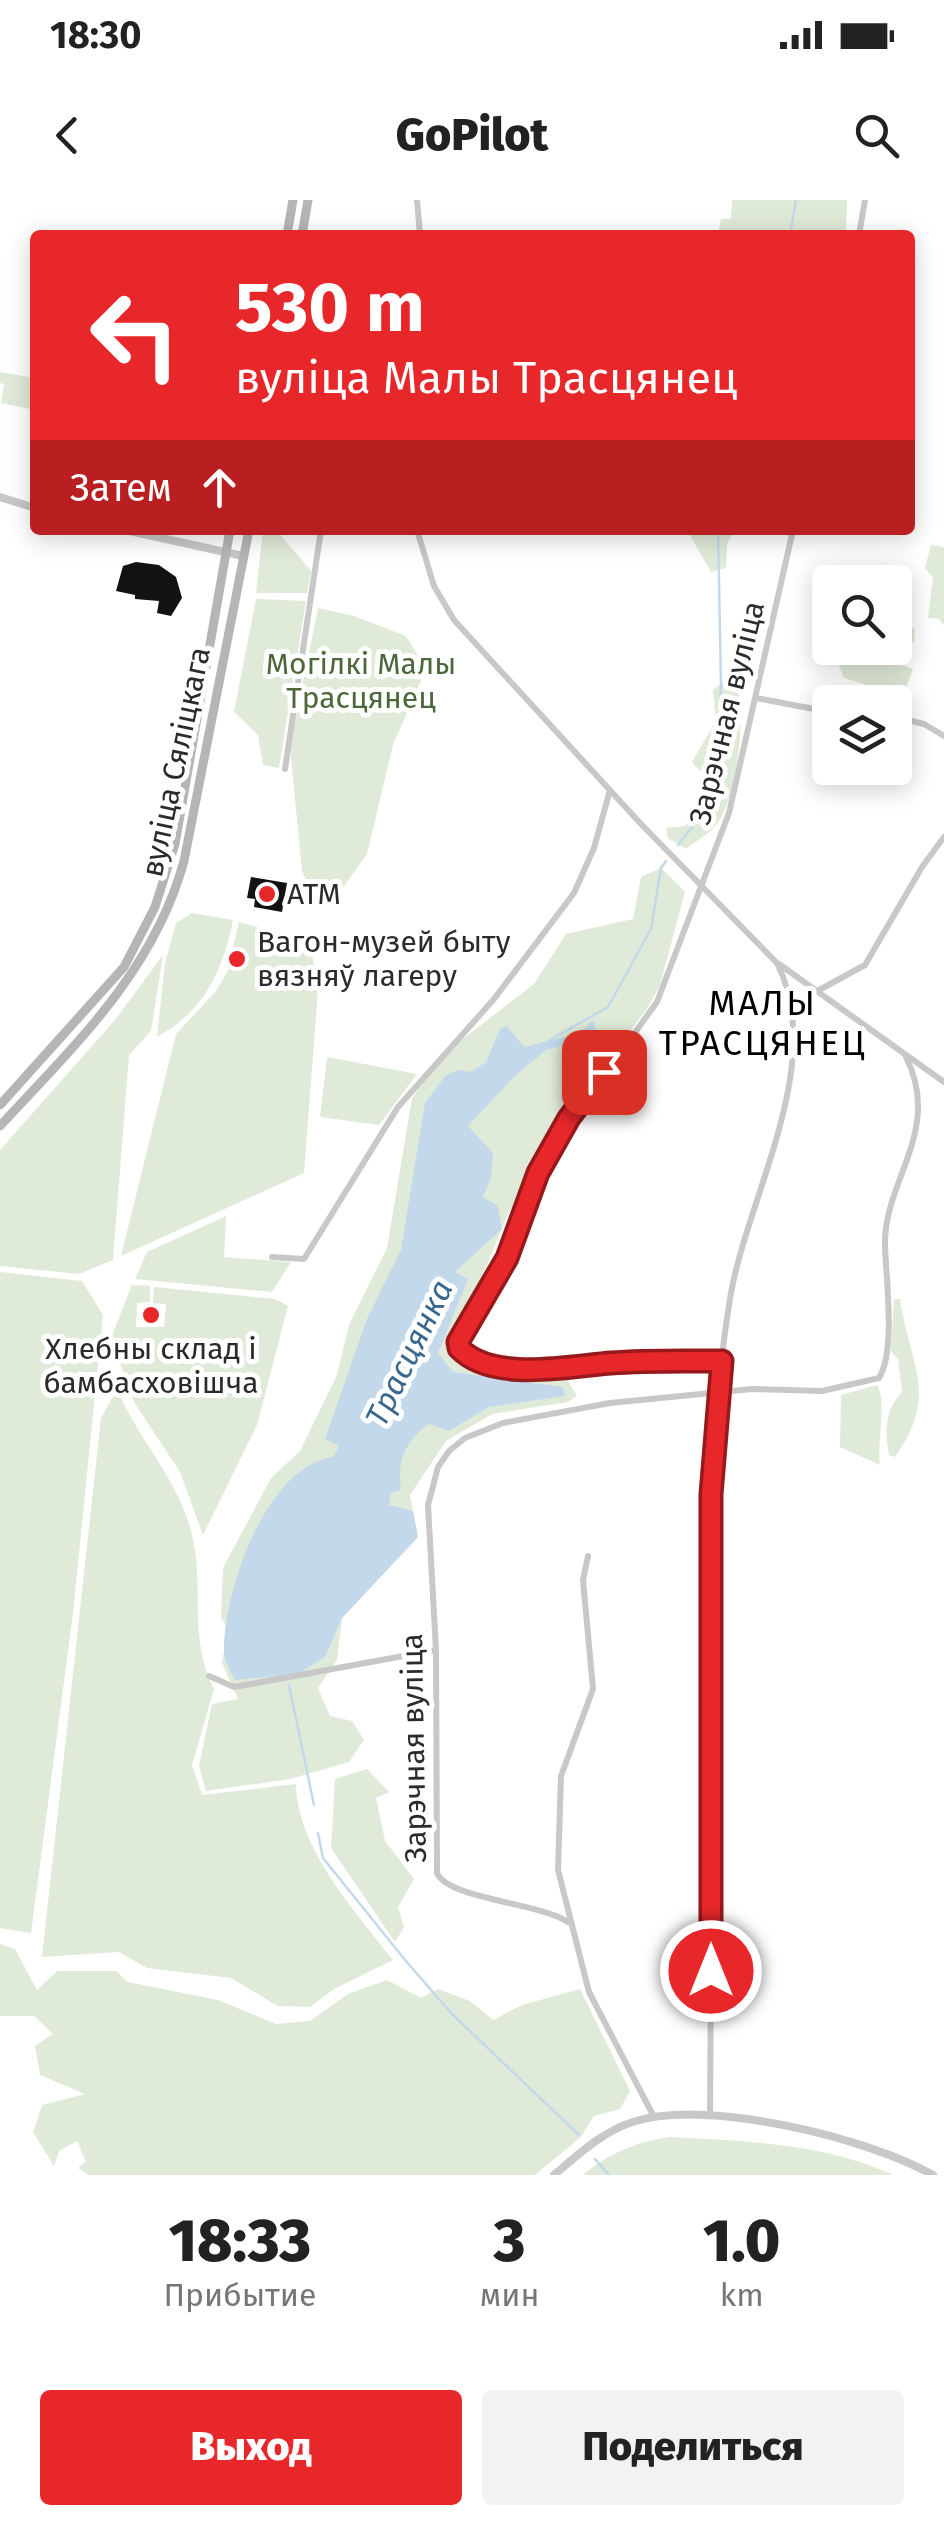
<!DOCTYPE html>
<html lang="ru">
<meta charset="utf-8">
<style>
:root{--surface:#fff;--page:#f2f2f2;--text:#222;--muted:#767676;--accent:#e8272a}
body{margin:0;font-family:"Fira Sans",sans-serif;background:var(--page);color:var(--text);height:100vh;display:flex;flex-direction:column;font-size:38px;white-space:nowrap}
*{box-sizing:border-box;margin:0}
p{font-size:32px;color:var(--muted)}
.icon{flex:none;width:55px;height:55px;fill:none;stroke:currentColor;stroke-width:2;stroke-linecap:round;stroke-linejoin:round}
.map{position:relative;height:1975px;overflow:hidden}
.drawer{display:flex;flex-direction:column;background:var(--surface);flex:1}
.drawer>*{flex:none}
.hud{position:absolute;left:30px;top:30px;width:885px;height:305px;border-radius:10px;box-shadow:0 5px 25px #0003;background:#e8272a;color:#fff;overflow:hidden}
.tools{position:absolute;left:812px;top:365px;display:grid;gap:20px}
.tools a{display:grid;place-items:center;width:100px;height:100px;border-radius:10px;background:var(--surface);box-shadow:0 5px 25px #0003;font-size:50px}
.pin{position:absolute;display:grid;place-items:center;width:85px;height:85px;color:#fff;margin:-42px;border-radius:20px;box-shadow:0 5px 15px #0006}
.me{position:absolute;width:110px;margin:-55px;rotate:0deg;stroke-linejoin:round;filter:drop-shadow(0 0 8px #0008)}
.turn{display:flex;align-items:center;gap:35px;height:210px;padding:0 40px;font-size:45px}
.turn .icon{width:130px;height:130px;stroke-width:2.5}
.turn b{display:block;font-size:70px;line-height:85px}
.then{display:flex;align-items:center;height:95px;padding:0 40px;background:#0003;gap:20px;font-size:38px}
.eta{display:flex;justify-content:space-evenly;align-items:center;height:170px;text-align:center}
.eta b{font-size:60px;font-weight:800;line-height:70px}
.action{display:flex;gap:20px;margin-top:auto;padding:20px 40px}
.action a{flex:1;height:115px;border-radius:10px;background:var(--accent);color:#fff;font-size:40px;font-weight:800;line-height:115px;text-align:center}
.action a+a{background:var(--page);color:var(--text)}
.status{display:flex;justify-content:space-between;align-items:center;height:70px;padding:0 50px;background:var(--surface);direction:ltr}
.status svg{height:28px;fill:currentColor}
header{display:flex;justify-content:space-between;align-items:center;height:130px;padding:0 40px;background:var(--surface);font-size:45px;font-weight:800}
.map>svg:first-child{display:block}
.green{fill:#e0ead8}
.water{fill:#c3d9eb}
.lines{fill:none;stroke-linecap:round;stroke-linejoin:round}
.stream{stroke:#c3d9eb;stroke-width:2.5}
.building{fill:#121212}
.minor{stroke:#c8c8c8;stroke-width:6}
.tertiary{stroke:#c8c8c8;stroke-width:8}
.secondary{stroke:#b5b5b5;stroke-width:9}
.route-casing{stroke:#97191b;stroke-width:25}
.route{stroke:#e8272a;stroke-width:18}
.poi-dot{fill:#e8272a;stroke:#fff;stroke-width:4}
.labels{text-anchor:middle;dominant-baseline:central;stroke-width:10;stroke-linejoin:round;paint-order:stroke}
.park-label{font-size:30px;fill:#4c6739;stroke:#fff}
.street-label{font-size:30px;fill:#2b2b2b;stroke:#fff}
.poi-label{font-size:30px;fill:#2b2b2b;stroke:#fff;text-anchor:start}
.water-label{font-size:32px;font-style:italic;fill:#39688e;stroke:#fff}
.quarter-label{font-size:35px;letter-spacing:2.5px;fill:#000;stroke:#fff}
</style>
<div class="status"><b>18:30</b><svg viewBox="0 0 49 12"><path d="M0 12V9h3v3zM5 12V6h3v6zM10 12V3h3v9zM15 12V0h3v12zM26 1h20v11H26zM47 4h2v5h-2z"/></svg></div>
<header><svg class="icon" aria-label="back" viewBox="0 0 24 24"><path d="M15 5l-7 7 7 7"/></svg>GoPilot<svg class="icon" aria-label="search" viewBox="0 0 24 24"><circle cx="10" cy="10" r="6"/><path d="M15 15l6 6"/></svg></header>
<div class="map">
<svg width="944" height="1975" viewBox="0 0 944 1975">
<rect width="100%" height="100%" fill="#fff"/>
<!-- green -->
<g class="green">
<path d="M732 0H847L846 35H718L721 19H731Z"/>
<path d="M0 172 35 178V210L1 203 4 184 0 183Z"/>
<path d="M263 330H276L311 371 307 393H256Z"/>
<path d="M687 330H735L727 344 726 368 711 372Z"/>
<path d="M931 345 944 347V425L939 419 928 418 933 378 925 368Z"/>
<path d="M256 399 306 401 279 568 263 565 258 535 234 512Z"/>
<path d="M318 408 354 416 406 436 426 469 393 545 367 654 342 689 312 693 302 671 290 547Z"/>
<path d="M910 425 915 430 914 442 902 448 899 464 913 469 906 488 897 496 881 486 867 489 864 484 844 478 836 458 837 448H895V429Z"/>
<path d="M724 482 737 487C746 521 737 596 717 624 710 634 695 641 686 649L668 638 666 628 685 626 698 593 710 581 692 562 716 521 713 490Z"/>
<path d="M661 668 685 692 660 785 647 809 553 930 509 1012 457 1136 454 1157C484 1178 531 1184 567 1179L577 1196 568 1202 492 1214 446 1241 410 1295 418 1337 342 1418 337 1460 318 1488 330 1516 352 1521 364 1540 349 1562 290 1579 206 1591 199 1566 212 1504 238 1499 222 1463 228 1429 221 1418 223 1368 271 1278 300 1251 337 1175 349 1125 387 1048 412 898 446 852 534 784 566 734 633 719 641 677Z"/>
<path d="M192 713 233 720C222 772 205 810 157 837L165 763 176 723Z"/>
<path d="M239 722 310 742 318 790 304 973 121 1056 176 834 216 791 229 769 239 770 243 748 233 747Z"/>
<path d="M163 755 151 831 129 855 113 1060 79 1074 0 1066V950L115 820Z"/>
<path d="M327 857 417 874 379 925 320 917Z"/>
<path d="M226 1016 224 1057 291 1062 272 1092 135 1079 147 1052Z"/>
<path d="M0 1072 82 1081 103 1115 73 1413 31 1733 0 1728Z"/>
<path d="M132 1085 150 1086V1102L137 1103 136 1127H164L166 1104 153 1103 154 1087 275 1099 288 1106 257 1225 203 1335 180 1272 134 1202 111 1138Z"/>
<path d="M894 1099H900C910 1167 940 1194 895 1257L889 1255C885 1230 884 1212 902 1192L898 1159 891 1151Z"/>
<path d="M877 1185C887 1202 877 1241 880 1265L840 1247 841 1195Z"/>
<path d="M117 1189C137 1238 177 1277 191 1331 206 1386 187 1436 214 1489L192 1565 202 1595 296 1584C297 1648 355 1711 393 1760L334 1789 310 1807 278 1806 231 1778 147 1768 119 1752 42 1757 101 1218Z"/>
<path d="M367 1569 389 1592 376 1598 385 1641 414 1679 398 1707 404 1727 395 1742 331 1648 335 1579Z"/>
<path d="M0 1744 15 1749 37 1790 57 1771H116L128 1782 218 1800 276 1824 310 1821 348 1794 387 1780 421 1798 438 1789 470 1801 493 1820 522 1805 580 1789 630 1891 620 1909 594 1916 581 1937 535 1975H89L78 1968 86 1962 77 1941 59 1951 54 1966 33 1932 42 1905 85 1894 40 1875 35 1846 53 1834 34 1816H0Z"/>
<path d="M670 1937C745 1941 824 1943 893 1975H583C610 1953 635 1942 670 1937Z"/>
</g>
<!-- water -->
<path class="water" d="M593 820 598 836 546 850 515 876 468 926 493 953 491 978 483 997 498 1006 502 1029 455 1072 468 1079 438 1153 453 1172 563 1187 565 1196 489 1207 449 1231 429 1224C405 1242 397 1260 401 1290L391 1293 389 1305 413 1311 418 1337 342 1418 325 1457 297 1474 235 1480C231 1472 224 1461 224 1452 223 1392 266 1266 333 1257L339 1246 325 1239 367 1119 401 1050 425 903 445 876 458 870 471 872 486 862 500 829 507 826 524 847 580 833Z"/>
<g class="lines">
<!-- stream -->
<g class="stream">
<path d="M790 35 796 0"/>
<path d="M678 645 714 599 721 485 718 330"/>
<path d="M548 841 608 807 651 729 661 668 666 661"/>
<path d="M289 1485 314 1605"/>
<path d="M318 1633 323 1658 405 1760 452 1814 579 1935"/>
<path d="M595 1959 609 1975"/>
</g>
</g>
<!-- building -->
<g class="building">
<path d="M136 362 159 365 176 377 182 398 171 416 157 413 159 401 135 399V395L116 391 123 366Z"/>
<path d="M251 677 287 683 282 712 254 707 255 699 247 698Z"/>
</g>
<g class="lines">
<!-- minor -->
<g class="minor">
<path d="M417 0 420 35"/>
<path d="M859 35 865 0"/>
<path d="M417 330 434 386 454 420 641 624 777 763C827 862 749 993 731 1093 707 1232 711 1374 711 1515 712 1648 711 1782 710 1916"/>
<path d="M756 498 830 512"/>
<path d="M895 517 924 524 944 536"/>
<path d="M285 569 321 330"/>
<path d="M779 764 944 882"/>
<path d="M819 790 865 765 922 667 944 637"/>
<path d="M272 1057 304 1059 398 907 494 799 574 693 594 648 610 590"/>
<path d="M722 1161C685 1161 648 1160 611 1163 571 1166 492 1183 459 1149L458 1142 507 1059 538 973 553 946 657 802 729 613 793 330"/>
<path d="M588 1356 583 1380 593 1489 561 1576 558 1670 589 1792 654 1917"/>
<path d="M209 1476 234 1487 436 1450"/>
<path d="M568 1722C540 1703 448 1699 437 1673L436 1450 428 1305 438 1267 449 1251 465 1238 503 1223 610 1203 752 1189 822 1191 879 1178C896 1150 886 1080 885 1046 883 981 943 931 906 857"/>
</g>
<!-- tertiary -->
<g class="tertiary">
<path d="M0 297 35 308"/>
<path d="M125 330 243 356"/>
<path d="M554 1975C579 1954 604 1930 636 1921 709 1899 868 1938 933 1975"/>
</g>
<!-- secondary -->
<g class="secondary">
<path d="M287 35 293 0"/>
<path d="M302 35 308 0"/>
<path d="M0 905 124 767 155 707 175 644 230 330"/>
<path d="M0 926C75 845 154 771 184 661L249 330"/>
</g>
</g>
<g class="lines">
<defs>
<path id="route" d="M604 872 569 918 538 973 507 1058 458 1142 459 1148C492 1183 571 1166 611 1163 648 1160 685 1161 722 1161L711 1294V1771"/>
</defs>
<!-- route casing -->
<use href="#route" class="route-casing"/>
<!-- route -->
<use href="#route" class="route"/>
</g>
<!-- markers -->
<g class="poi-dot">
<circle cx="267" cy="694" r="10"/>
<circle cx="237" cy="759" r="10"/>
<circle cx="151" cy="1115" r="10"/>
</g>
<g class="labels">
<!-- park labels -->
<g class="park-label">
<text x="361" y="464">Могілкі Малы<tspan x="361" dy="34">Трасцянец</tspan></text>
</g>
<!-- street labels -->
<g class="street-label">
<text transform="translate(727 513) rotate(-76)">Зарэчная вуліца</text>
<text transform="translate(176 562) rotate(-78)">вуліца Сяліцкага</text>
<text transform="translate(414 1548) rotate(-91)">Зарэчная вуліца</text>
</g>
<!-- poi labels -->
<g class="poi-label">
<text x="287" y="694">АТМ</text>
<text x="257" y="742">Вагон-музей быту<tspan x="257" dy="34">вязняў лагеру</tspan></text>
<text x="151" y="1149" text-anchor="middle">Хлебны склад і<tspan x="151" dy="34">бамбасховішча</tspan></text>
</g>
<!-- water labels -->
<g class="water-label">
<text transform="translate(409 1153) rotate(-64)">Трасцянка</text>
</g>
<!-- quarter labels -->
<g class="quarter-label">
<text x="763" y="803">МАЛЫ<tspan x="763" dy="40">ТРАСЦЯНЕЦ</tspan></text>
</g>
</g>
</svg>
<div class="tools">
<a><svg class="icon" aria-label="search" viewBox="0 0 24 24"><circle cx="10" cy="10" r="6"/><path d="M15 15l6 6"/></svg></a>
<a><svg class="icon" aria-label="layers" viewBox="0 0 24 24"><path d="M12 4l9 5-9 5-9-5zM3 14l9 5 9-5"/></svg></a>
</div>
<div class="pin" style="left:604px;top:872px;background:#d93025"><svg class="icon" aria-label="arrive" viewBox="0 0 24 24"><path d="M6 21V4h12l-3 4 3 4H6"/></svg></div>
<svg class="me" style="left:711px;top:1771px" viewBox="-20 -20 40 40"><circle r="17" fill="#e8272a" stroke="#fff" stroke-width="3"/><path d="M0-11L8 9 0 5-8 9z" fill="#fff"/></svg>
<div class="hud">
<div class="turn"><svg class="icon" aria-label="left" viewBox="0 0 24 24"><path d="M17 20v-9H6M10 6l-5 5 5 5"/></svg><div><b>530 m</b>вуліца Малы Трасцянец</div></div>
<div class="then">Затем<svg class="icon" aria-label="ahead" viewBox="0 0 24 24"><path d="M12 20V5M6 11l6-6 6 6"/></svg></div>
</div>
</div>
<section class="drawer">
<div class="eta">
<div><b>18:33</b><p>Прибытие</p></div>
<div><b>3</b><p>мин</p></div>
<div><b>1.0</b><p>km</p></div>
</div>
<div class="action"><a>Выход</a><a>Поделиться</a></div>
</section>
